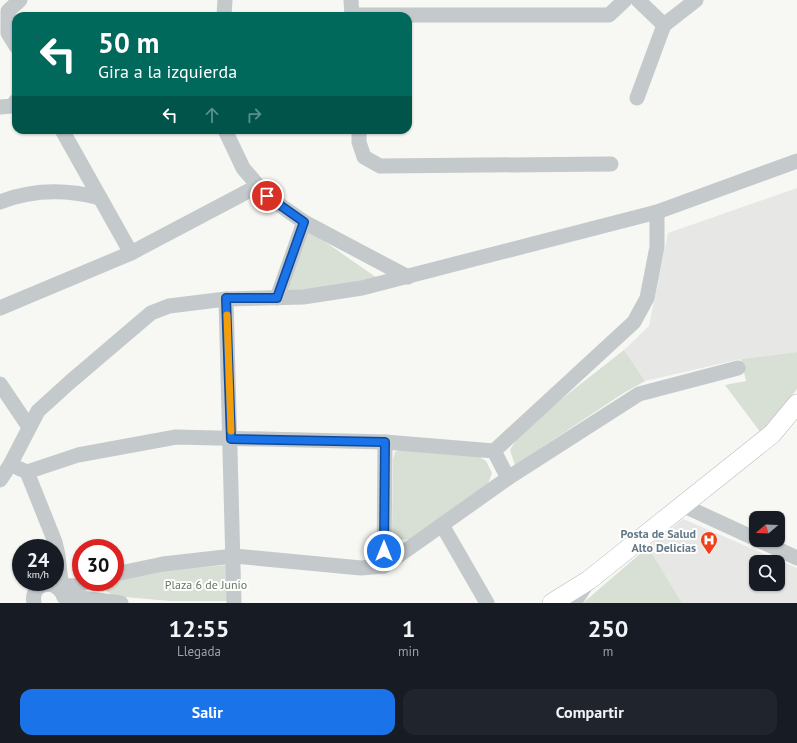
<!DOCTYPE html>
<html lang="es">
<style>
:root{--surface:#171b24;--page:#20242c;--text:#f1f3f6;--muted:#9ea1a6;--accent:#1a73e8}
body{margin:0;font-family:"PT Sans",sans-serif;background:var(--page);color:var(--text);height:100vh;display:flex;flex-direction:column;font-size:15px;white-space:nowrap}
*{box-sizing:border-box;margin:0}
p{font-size:13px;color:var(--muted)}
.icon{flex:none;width:22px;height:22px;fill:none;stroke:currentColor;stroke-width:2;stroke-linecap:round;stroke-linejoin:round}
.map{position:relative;height:603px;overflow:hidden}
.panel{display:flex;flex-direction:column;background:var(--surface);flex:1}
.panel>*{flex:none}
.top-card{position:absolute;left:12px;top:12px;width:400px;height:122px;border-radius:12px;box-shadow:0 1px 3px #0004;background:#00695c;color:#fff;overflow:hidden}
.needle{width:26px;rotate:251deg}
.controls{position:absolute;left:749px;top:511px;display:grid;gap:8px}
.controls a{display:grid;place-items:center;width:36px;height:36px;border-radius:8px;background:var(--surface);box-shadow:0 1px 3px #0004;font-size:20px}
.speed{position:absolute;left:12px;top:539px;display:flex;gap:8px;font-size:20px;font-weight:700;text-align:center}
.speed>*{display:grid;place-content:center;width:52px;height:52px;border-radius:50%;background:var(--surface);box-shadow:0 1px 3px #0004;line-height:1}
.speed small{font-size:10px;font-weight:400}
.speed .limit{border:6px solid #d22;background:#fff;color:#111}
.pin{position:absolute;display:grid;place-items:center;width:34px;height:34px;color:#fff;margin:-17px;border:2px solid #fff;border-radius:50%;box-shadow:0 1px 4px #0007}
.me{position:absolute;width:44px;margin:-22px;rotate:0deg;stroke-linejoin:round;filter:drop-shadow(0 0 3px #0008)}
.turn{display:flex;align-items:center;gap:14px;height:84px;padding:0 20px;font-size:18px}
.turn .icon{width:52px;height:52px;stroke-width:2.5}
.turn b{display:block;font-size:28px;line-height:34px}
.lanes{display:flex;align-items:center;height:38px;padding:0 20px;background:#0003;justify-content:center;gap:20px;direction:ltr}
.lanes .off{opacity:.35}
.eta{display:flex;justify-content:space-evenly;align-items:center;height:68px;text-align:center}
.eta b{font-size:24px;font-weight:800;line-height:28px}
.button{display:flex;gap:8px;margin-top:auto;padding:8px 20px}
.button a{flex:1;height:46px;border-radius:12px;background:var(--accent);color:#fff;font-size:16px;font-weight:800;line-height:46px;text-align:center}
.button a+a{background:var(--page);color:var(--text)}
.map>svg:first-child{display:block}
.built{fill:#e7e8e6;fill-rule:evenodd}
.green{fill:#d8dfd4}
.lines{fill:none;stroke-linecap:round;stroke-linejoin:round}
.major-casing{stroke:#b7bcbf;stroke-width:20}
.minor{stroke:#c4c9cc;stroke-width:15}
.major{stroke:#fff;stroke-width:19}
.route-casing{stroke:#114b97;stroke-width:10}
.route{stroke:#1a73e8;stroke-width:7}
.slow{stroke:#f59e0b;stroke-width:7}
.labels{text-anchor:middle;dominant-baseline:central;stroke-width:4;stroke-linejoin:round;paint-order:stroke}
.poi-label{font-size:12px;font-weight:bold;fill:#637987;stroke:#fff;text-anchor:end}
.park-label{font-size:12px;fill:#65785f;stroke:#fff}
</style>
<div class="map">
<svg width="797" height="603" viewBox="0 0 797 603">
<rect width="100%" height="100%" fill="#f7f7f3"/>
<!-- built -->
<g class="built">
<path d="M797 188V352L741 359 645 381 624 350 649 326 668 233Z"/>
<path d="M683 519 797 568V603H682L648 547ZM756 562H778V584H756Z"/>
</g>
<!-- green -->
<g class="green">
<path d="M308 230 380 280 285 292Z"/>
<path d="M624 350 645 381 622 394 515 465 510 450 522 430Z"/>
<path d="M797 352V389L774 419 761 433 725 385 746 381 741 359Z"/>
<path d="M405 448 476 455 486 461 492 473 488 484 409 540 400 539 392 532 393 460 395 452Z"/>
<path d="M648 547 682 603H583Z"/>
<path d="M229 565 227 601H170L114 596 100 587 108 582H115V579L168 570Z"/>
</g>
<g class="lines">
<defs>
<path id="major" d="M552 603 589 580 772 434 797 404"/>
</defs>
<!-- major casing -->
<use href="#major" class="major-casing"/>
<!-- minor -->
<g class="minor">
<path d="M351 0 352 16"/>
<path d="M638 0 664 25"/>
<path d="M352 15H609L625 0"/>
<path d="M224 16 225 0"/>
<path d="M16 46 8 33V11L20 0"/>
<path d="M637 98 664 25 696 0"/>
<path d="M0 107 12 106 16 101"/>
<path d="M62 130 131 253"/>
<path d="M225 130 243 168 267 196 304 222 408 277"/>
<path d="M359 130V142L364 157 380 166 611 164"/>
<path d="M0 202C33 189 66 189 100 198"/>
<path d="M277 298 304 222"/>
<path d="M226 299 234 603"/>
<path d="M0 308 131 253 258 186"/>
<path d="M0 384 29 427"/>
<path d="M494 451 634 322 647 298 657 247V212"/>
<path d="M18 468 27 472 55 542 58 555 62 591"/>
<path d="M27 472 78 455 176 437 385 442 494 451 508 478"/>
<path d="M0 480 10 465 38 411 70 382 151 313 169 306 226 299 303 297 362 288 657 212 797 161"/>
<path d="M682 505 756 539"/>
<path d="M442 525 487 603"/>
<path d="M758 540 797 558"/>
<path d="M384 566 385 442"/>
<path d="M115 574 163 564 234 556 361 568 384 566 508 478 639 394 738 368"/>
<path d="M54 585 76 586 87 582"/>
<path d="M64 596 121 603"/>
<path d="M34 603C30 583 56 576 64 597"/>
<path d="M574 603 588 582"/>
</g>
<!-- major -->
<use href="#major" class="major"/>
</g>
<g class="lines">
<defs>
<path id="route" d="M267 196 304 222 277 298H226L231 439 385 442 384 551"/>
</defs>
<!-- route casing -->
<use href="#route" class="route-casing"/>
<!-- route -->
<use href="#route" class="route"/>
<!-- slow -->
<path class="slow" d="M227 315 231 431"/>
</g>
<!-- icons -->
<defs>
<symbol id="hospital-pin" viewBox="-11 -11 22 30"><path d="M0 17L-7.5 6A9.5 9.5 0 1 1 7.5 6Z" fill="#f13f19" stroke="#fff"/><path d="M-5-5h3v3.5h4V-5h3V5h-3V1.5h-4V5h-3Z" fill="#fff"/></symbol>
</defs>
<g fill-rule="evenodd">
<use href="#hospital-pin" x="699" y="530" width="20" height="27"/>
</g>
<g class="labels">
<!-- poi labels -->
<g class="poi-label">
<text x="696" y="533">Posta de Salud<tspan x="696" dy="14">Alto Delicias</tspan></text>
</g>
<!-- park labels -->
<g class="park-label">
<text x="206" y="584">Plaza 6 de Junio</text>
</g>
</g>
</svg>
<div class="controls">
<a><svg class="needle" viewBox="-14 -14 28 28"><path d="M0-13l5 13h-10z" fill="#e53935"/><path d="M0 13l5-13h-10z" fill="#9ea1a6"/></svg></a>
<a><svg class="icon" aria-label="search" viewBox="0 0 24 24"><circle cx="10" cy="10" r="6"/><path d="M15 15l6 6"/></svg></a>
</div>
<div class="speed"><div>24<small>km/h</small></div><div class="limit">30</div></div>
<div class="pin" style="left:267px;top:196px;background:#d93025"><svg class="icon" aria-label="arrive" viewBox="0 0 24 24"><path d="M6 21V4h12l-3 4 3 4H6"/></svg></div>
<svg class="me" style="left:384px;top:551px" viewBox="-20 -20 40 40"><circle r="17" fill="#1a73e8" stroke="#fff" stroke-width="3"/><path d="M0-11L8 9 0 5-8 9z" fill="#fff"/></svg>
<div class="top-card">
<div class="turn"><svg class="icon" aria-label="left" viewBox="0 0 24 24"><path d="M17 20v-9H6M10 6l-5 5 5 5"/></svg><div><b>50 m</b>Gira a la izquierda</div></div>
<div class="lanes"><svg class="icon" aria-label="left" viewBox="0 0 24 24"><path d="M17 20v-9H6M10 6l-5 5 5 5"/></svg><svg class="icon off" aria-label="ahead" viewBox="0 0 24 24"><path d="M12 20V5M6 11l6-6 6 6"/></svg><svg class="icon off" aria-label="right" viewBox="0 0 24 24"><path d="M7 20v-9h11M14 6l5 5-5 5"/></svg></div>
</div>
</div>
<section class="panel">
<div class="eta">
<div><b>12:55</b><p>Llegada</p></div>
<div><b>1</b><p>min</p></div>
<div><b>250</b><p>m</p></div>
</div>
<div class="button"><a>Salir</a><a>Compartir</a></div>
</section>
